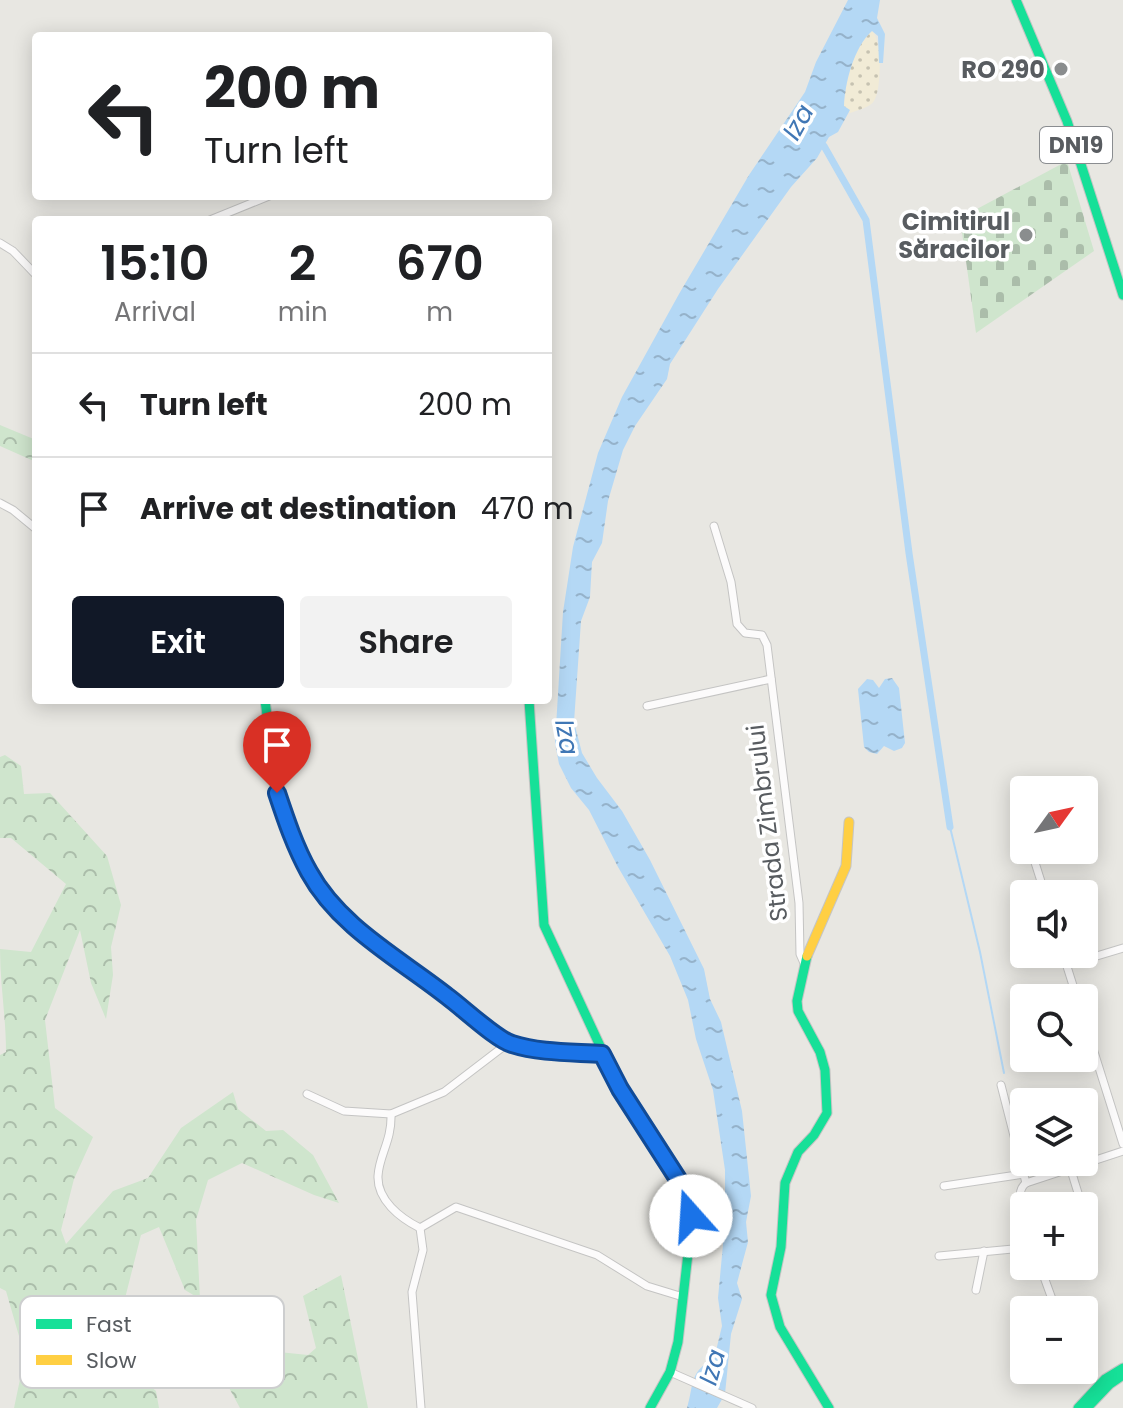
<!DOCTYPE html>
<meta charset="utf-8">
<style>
:root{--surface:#fff;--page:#f2f2f2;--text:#202124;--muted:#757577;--line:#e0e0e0;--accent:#111827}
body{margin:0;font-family:Poppins,sans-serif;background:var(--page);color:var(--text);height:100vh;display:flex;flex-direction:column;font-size:30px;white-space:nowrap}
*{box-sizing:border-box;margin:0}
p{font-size:26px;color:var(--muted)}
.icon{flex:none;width:44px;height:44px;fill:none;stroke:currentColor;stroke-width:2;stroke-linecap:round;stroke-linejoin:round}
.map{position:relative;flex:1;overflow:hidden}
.side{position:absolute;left:32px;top:216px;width:520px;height:488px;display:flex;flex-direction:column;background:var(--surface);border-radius:8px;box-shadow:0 4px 20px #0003}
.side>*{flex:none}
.guide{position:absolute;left:32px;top:32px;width:520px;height:168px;border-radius:8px;box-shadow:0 4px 20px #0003;background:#fff;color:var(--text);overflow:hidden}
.needle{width:52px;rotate:57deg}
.tools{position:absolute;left:1010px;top:776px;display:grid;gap:16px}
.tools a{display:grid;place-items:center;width:88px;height:88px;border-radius:8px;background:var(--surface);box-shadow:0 4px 20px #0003;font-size:40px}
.pin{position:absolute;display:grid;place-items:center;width:68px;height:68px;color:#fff;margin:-82px -34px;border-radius:50% 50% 50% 0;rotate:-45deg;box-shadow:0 0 8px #0007}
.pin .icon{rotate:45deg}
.me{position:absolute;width:88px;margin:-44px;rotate:341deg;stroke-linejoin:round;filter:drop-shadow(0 0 6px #0008)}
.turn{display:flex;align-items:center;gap:28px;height:168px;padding:0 40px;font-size:36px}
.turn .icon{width:104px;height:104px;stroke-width:2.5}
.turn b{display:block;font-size:56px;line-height:68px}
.eta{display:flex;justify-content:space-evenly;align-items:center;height:136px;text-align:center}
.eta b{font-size:48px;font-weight:600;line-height:56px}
.action{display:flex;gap:16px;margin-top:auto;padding:16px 40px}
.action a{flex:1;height:92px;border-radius:8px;background:var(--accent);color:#fff;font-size:32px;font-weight:600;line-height:92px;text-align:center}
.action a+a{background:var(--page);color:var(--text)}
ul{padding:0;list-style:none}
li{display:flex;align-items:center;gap:24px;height:104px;padding:0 40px;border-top:2px solid var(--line)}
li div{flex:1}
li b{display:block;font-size:30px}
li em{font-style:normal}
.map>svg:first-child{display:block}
.forest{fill:url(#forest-crowns)}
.sand{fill:url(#sand-dots)}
.cemetery{fill:url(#cemetery-stones)}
.water{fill:url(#water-ripples)}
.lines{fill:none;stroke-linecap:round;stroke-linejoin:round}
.stream{stroke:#b4d8f5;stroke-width:2}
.canal{stroke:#b4d8f5;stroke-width:7}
.street-casing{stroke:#c4c4c3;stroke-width:9}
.fast-casing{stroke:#c5c5c4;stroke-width:11}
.slow-casing{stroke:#c5c5c4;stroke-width:11}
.street{stroke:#fcfbfb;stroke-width:7}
.fast{stroke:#16e098;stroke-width:9}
.slow{stroke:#ffcf43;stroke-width:9}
.route-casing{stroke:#114b97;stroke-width:20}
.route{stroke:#1a73e8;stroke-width:14}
.poi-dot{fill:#8a8d8e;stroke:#fff;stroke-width:3}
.labels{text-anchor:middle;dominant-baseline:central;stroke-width:7;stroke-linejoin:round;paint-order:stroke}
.shield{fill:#fff;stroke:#8a8d90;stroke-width:2}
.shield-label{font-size:22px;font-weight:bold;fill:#585c60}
.poi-label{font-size:24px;font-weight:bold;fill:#585c60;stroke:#fff;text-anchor:end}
.street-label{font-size:24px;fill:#585c60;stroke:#fff}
.water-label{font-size:26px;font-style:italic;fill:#4077b5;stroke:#fff}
.key{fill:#fff;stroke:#cdcecf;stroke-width:2}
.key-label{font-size:22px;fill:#585c60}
</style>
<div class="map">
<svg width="1123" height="1408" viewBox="0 0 1123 1408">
<defs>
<pattern id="forest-crowns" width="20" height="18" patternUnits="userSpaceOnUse" patternTransform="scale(2)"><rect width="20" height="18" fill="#cfe5cd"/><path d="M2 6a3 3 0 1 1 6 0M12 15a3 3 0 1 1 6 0" fill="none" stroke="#abbdaa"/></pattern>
<pattern id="sand-dots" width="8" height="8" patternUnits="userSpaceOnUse" patternTransform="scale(2)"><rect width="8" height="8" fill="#f1ebd6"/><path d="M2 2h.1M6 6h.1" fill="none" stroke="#c6c2b1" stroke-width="1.8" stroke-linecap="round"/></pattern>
<pattern id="cemetery-stones" width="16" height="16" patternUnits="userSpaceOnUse" patternTransform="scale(2)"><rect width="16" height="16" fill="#cfe5cd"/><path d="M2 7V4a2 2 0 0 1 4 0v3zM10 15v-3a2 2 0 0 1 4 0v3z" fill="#abbdaa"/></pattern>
<pattern id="water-ripples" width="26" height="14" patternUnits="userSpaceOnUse" patternTransform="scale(2)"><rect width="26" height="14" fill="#b4d8f5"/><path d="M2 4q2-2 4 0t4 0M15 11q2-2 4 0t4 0" fill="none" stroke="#95b2ca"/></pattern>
</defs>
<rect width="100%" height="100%" fill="#e8e7e2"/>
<!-- forest -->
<g class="forest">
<path d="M0 425 36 440V462L0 446Z"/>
<path d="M5 755 21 766 24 794 50 793 107 856 121 905 111 947 113 975 106 1019 91 983 80 930 45 1020 55 1108 93 1137 74 1179 61 1230 66 1244 113 1191 148 1178 181 1128 233 1092 238 1109 266 1131 283 1130 313 1155 339 1203 314 1195 242 1163 208 1180 196 1220 200 1299 185 1290 159 1227 141 1235 116 1334 101 1320 57 1307 21 1343 6 1291 0 1288V1055L6 1052C6 1017 0 984 0 949L31 952 66 884 11 838H0V757Z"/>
<path d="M341 1275 368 1408H240L193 1322 216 1313 269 1351 308 1355 316 1348 303 1296Z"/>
<path d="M102 1336 113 1342 111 1354 156 1391 159 1408H14L23 1365 67 1367 84 1371Z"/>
</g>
<!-- sand -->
<path class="sand" d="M872 31C882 39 882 89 874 101 869 108 858 110 850 113L844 106C845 83 854 46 872 31Z"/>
<!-- cemetery -->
<path class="cemetery" d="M1067 161 1094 251 976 333 960 218Z"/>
<!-- water -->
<g class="water">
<path d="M848 0H880L877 18 885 34 883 63H879L878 36 872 31C854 47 845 82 844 106L850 110 838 132 829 137 817 158 791 187 718 289 670 364 667 379 635 426 623 450 608 501 602 543 592 562 590 597 581 621 574 722 582 753 597 778 622 811 650 860 704 969 710 999 721 1022 742 1111 751 1196 746 1222 748 1242 737 1283 742 1299 731 1334 725 1394 717 1408H687C694 1385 689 1371 714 1359L722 1326 718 1298 725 1223V1170L713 1090 696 1039 688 1000 670 956 618 867 589 810 571 788 559 764 555 743 563 612 573 547 598 453 622 397 679 294 749 175 805 92 816 62Z"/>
<path d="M892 678 899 688 905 743 902 748 894 751 884 746 877 754 869 752 864 747 858 689 867 679 873 680 879 688 885 679Z"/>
</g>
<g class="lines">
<!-- stream -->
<path class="stream" d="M950 827 980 952 1004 1073"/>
<!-- canal -->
<path class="canal" d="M824 146 866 220 909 553 950 827"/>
<defs>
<g id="street">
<path d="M210 220 269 196"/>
<path d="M0 243 13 251 36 275"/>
<path d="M0 503 13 510 36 529"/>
<path d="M714 526 731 582 737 624 745 633 762 635 767 645 799 903 800 954 804 963"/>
<path d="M647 706 771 679"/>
<path d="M1031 850 1045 894"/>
<path d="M1063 954 1077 998"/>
<path d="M1067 965 1123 948"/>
<path d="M1084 1020 1123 1144"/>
<path d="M1001 1085 1026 1183"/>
<path d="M307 1094 344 1111 391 1114 444 1092 508 1043 544 1050 602 1054"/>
<path d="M391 1114C392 1141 379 1155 378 1176 377 1200 400 1218 420 1228L456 1207 597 1255 647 1286 683 1297"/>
<path d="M1070 1167 1082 1206"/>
<path d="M944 1186 1024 1174"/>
<path d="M1084 1212 1093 1241"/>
<path d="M1024 1215C1021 1204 1016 1191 1026 1183L1123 1151"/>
<path d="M420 1228 423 1250 412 1292 421 1408"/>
<path d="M939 1256 1024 1248"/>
<path d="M1040 1266 1056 1310"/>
<path d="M976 1290 984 1251"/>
<path d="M670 1372 752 1408"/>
</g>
<g id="fast">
<path d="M1016 0 1067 121 1123 295"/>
<path d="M265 700 277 793 309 874 325 896 378 946 418 973 508 1043"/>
<path d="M529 700 544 925 620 1089 683 1187 689 1204 691 1227 678 1342 670 1372 650 1408"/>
<path d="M807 956 797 1001 798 1011 820 1052 825 1070 827 1113 814 1135 798 1152 785 1183 781 1247 771 1295 780 1327 829 1408"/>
<path d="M1078 1408 1105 1379 1123 1368"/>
<path d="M1087 1408 1110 1384 1123 1375"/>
</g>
<path id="slow" d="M807 956 846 866 849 822"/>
</defs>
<!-- street casing -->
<use href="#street" class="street-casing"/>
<!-- fast casing -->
<use href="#fast" class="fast-casing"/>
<!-- slow casing -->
<use href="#slow" class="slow-casing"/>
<!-- street -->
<use href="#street" class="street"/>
<!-- fast -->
<use href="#fast" class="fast"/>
<!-- slow -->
<use href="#slow" class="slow"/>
</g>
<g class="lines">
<defs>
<path id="route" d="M277 793C286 820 295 847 309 872 339 927 400 959 448 997 463 1008 497 1040 512 1044 540 1053 572 1052 602 1054L620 1089 683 1187 691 1216"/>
</defs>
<!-- route casing -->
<use href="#route" class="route-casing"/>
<!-- route -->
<use href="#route" class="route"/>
</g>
<!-- markers -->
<g class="poi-dot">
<circle cx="1061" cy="69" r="8"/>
<circle cx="1026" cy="235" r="8"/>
</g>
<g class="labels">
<!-- shield labels -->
<rect class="shield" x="1040" y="127" width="72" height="36" rx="6"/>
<g class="shield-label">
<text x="1076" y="145">DN19</text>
</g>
<!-- poi labels -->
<g class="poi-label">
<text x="1045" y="69">RO 290</text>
<text x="1010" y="221">Cimitirul<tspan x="1010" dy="28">Săracilor</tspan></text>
</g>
<!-- street labels -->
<g class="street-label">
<text transform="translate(767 823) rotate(-97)">Strada Zimbrului</text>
</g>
<!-- water labels -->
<g class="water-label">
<text transform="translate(798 122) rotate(-61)">Iza</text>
<text transform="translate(567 737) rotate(80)">Iza</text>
<text transform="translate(712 1367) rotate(-74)">Iza</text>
</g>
</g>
<!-- legend -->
<rect x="20" y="1296" width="264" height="92" rx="12" class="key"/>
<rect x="36" y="1319" width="36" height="10" fill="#16e098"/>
<rect x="36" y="1355" width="36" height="10" fill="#ffcf43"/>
<g class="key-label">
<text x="86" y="1332">Fast</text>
<text x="86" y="1368">Slow</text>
</g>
</svg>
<div class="tools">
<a><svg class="needle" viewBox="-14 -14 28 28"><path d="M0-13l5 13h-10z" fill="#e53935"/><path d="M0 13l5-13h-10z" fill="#757577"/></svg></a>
<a><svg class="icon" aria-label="sound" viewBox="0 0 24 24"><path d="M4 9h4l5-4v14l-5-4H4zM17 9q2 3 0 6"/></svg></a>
<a><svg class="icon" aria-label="search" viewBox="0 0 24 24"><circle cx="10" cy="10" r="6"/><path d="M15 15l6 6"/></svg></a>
<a><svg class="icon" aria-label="layers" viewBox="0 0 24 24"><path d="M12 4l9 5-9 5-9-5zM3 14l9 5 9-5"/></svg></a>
<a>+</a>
<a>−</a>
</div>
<div class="pin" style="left:277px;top:793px;background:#d93025"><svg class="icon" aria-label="arrive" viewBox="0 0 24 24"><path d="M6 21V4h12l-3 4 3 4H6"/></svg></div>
<svg class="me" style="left:691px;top:1216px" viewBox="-20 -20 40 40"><circle r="19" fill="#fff"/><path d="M0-13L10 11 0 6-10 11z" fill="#1a73e8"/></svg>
<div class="guide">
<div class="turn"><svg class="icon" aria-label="left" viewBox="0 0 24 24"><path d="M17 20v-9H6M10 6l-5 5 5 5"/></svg><div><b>200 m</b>Turn left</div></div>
</div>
<section class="side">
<div class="eta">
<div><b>15:10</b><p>Arrival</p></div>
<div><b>2</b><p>min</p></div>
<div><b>670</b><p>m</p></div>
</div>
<ul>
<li><svg class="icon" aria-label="left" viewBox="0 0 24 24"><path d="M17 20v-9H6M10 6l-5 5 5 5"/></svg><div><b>Turn left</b></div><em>200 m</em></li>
<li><svg class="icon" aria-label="arrive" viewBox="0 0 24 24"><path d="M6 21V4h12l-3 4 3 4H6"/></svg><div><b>Arrive at destination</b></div><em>470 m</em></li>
</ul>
<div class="action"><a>Exit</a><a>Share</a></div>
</section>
</div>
